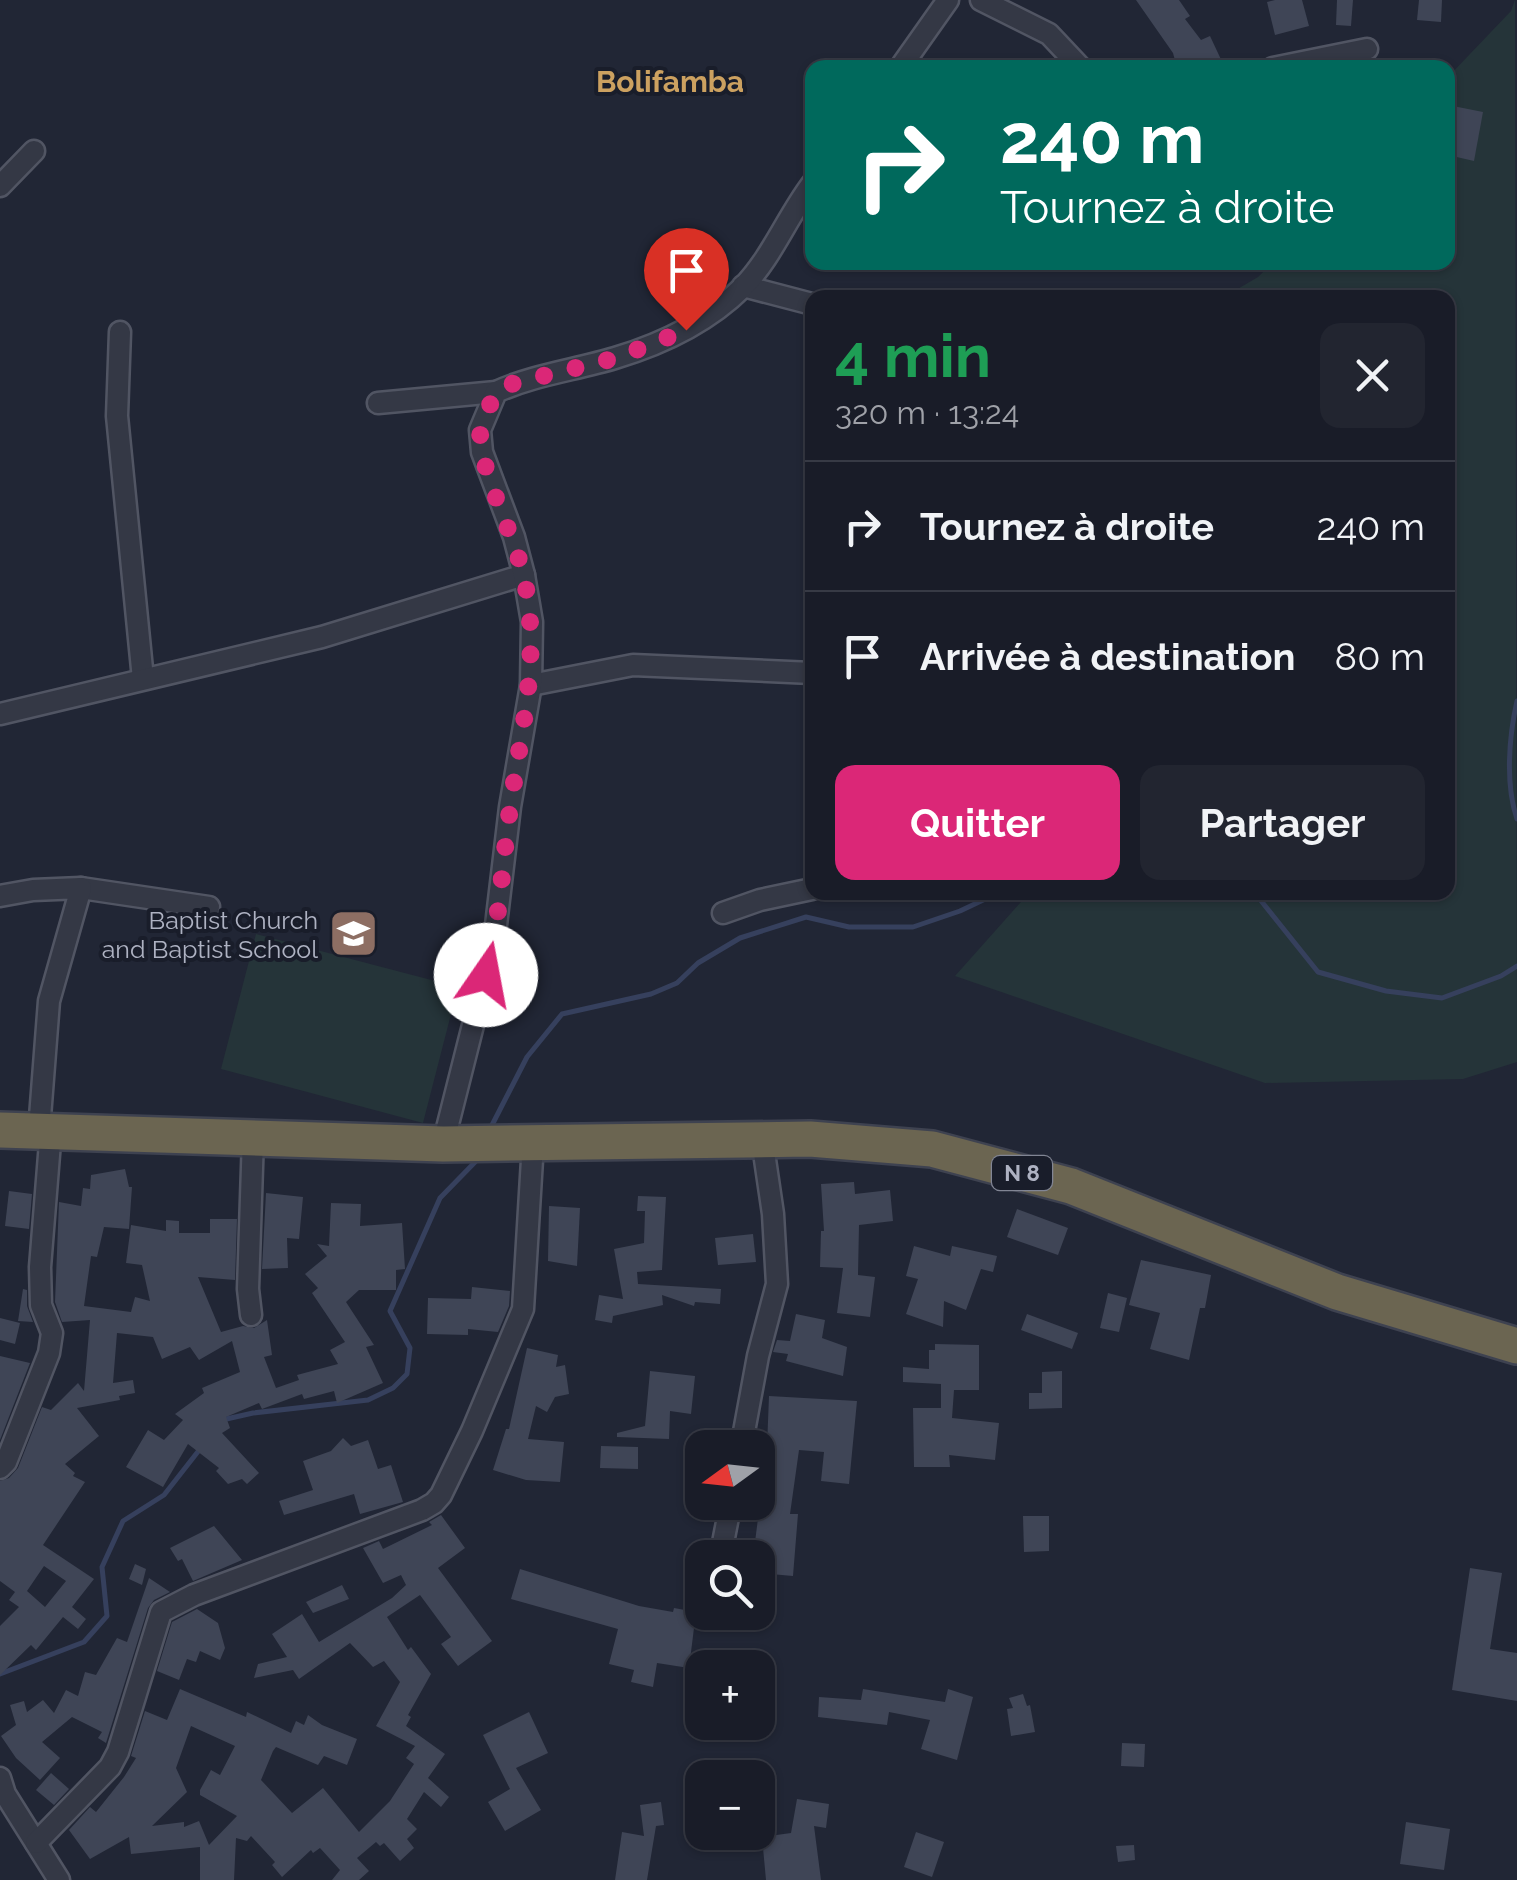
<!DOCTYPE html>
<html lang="fr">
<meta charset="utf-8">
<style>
:root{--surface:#191c28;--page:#222530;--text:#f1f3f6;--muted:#9fa1a8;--line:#373a45;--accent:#db2777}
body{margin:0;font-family:Raleway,sans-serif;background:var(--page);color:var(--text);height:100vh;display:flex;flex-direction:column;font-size:38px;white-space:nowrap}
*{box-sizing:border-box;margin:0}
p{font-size:32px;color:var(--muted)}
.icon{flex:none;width:55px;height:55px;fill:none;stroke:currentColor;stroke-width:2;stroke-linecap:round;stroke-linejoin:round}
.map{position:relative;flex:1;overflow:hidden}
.drawer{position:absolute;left:805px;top:290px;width:650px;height:610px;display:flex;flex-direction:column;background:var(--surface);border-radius:20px;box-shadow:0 2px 8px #0004,0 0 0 2px var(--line)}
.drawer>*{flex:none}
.top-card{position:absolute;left:805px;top:60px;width:650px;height:210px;border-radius:20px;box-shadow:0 2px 8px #0004,0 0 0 2px var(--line);background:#00695c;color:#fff;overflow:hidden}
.needle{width:65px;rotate:255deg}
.tools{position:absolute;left:685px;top:1430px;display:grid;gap:20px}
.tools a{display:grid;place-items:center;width:90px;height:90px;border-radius:20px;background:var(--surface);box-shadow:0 2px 8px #0004,0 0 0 2px var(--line);font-size:50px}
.pin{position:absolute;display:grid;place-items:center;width:85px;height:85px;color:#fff;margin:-102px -42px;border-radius:50% 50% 50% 0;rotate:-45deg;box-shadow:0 0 10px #0007}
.pin .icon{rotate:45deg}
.me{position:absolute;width:110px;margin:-55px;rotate:12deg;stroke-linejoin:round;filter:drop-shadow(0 0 8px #0008)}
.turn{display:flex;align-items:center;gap:35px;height:210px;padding:0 30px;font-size:45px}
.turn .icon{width:130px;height:130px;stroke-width:2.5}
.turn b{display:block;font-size:70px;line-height:85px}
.round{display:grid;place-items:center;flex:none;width:105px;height:105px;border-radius:20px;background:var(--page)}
.overview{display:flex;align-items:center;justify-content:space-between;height:170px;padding:0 30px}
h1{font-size:60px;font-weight:700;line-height:75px;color:#1e9e55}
.button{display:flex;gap:20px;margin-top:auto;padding:20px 30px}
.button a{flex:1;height:115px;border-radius:20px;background:var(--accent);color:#fff;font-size:40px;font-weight:700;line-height:115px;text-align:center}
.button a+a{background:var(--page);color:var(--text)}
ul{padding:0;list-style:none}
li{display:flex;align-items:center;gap:30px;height:130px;padding:0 30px;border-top:2px solid var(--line)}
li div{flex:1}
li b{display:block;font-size:38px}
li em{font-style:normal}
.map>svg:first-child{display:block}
.green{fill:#253439}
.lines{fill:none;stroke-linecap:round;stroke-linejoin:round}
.stream{stroke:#36405d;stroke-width:5}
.building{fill:#3f4556;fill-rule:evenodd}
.street-casing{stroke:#515563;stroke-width:25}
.highway-casing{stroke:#3e4250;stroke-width:40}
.street{stroke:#343845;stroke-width:20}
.highway{stroke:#6b6551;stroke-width:35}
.route{stroke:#db2777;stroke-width:18;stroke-dasharray:0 32.4}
.labels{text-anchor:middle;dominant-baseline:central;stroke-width:8;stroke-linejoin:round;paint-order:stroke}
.shield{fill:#191d2a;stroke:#818594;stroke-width:2.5}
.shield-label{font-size:22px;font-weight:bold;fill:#aeb2c2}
.poi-label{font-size:25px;fill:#aeb2c2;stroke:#191d2a;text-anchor:end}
.quarter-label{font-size:30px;font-weight:bold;fill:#cca160;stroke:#191d2a}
</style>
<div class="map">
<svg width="1517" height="1880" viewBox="0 0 1517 1880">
<rect width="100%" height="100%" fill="#212635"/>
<!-- green -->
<g class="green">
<path d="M1515 0 1517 1062 1463 1079 1265 1083 955 976 1029 893 1448 892V298L1224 297 1258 277 1272 263 1448 262V77L1511 11Z"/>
<path d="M256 934 458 987 423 1123 221 1069Z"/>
</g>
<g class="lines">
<!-- stream -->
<g class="stream">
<path d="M1517 701C1509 736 1505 784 1517 819"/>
<path d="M1254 892 1318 972 1386 991 1442 998 1501 976 1517 966"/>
<path d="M490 1129 527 1057 562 1014 651 994 677 983 698 963 740 938 806 917 849 927H913L960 911 1000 892"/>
<path d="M222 1420 253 1413 368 1400 393 1388 407 1374 410 1348 390 1311 440 1198 479 1158"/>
<path d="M0 1674 84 1642 107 1616 102 1567 123 1521 164 1495 200 1449"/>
</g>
</g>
<!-- building -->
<g class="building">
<path d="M1136 0H1179L1190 16 1185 19 1201 40 1210 36 1225 68H1177L1173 53Z"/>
<path d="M1275 0H1302L1309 26 1275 35 1267 2Z"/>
<path d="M1337 0H1353L1351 26 1336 25Z"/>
<path d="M1419 0H1442L1441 22 1417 20Z"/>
<path d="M1448 105 1483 112 1474 161 1448 155Z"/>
<path d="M125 1169 129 1187H132L129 1229 104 1227 97 1257 91 1256 84 1306 131 1312 135 1297 150 1301 142 1265 126 1263 131 1225 166 1231V1220L179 1221V1233H210V1219H237L235 1280 198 1277 221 1332 243 1326 254 1328 267 1320 272 1355 264 1357 276 1388 299 1380 297 1375 338 1364 330 1350 345 1342 312 1293 318 1288 305 1274 327 1256 317 1244 329 1246 331 1203 361 1204 360 1226 402 1223 405 1269 396 1270V1290H359L346 1302 374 1345 366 1347 383 1383 337 1403 334 1391 304 1399 302 1394 262 1409 259 1403 226 1417 230 1428 222 1433 259 1473 247 1484 242 1479 228 1484 216 1471 219 1468 188 1444 163 1487 126 1467 148 1430 164 1440 183 1420 175 1414 204 1393 202 1388 240 1372 232 1341 199 1360 190 1347 162 1359 153 1337 117 1333 113 1383 133 1380 135 1393 119 1396 120 1400 77 1408 99 1436 65 1464 75 1473 73 1476 85 1482 43 1545 94 1579 72 1607 86 1619 78 1629 63 1617 36 1650 31 1645 0 1675V1626L19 1607 9 1600 15 1592 0 1581V1481L9 1478 18 1468 42 1407 51 1410 78 1383 84 1391 90 1320 62 1322 55 1302 59 1202 81 1206 83 1188 90 1189 91 1175ZM44 1566 66 1581 45 1607 27 1591Z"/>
<path d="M854 1182 855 1194 890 1190 893 1221 859 1225 858 1275 875 1277 870 1317 837 1313 843 1268 820 1267 821 1231H824L821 1184Z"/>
<path d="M9 1191 32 1194 29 1229 5 1226Z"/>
<path d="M266 1193 303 1197 299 1239 287 1238 288 1268 262 1269Z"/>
<path d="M638 1196 666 1197 662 1270 637 1272 638 1284 721 1289 720 1304 695 1302 694 1306 662 1295 663 1305 659 1306 613 1316 612 1323 595 1320 599 1295 623 1299 614 1249 644 1243 645 1211H637Z"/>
<path d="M549 1206 580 1208 577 1266 548 1261Z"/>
<path d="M1017 1209 1068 1228 1058 1255 1007 1237Z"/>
<path d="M753 1234 756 1262 718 1265 715 1238Z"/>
<path d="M914 1246 950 1256 952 1246 997 1256 993 1272 981 1269 966 1310 944 1301 943 1327 906 1314 918 1279 906 1276Z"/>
<path d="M1141 1260 1211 1275 1205 1308H1200L1189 1360 1150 1349 1160 1313 1129 1305Z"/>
<path d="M472 1287 510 1291 509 1306 498 1332 468 1329V1335L427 1334 428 1298 471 1299Z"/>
<path d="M23 1289 27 1290V1306L33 1322 18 1321Z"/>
<path d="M1108 1293 1127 1298 1119 1332 1100 1328Z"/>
<path d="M796 1314 825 1320 822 1338 847 1347 843 1376 786 1361 788 1354 773 1352 777 1340 790 1341Z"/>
<path d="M1027 1314 1078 1333 1072 1349 1021 1330Z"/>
<path d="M0 1318 20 1323 15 1344 0 1340Z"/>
<path d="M935 1344 979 1345V1390H954L952 1418 999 1423 995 1460 949 1455 950 1467H914L913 1408H941V1384L903 1382V1367L929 1369V1350H935Z"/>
<path d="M527 1348 558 1355 556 1367 565 1365 569 1394 555 1397 547 1412 536 1406 528 1439 564 1442 560 1482 526 1480 493 1470 506 1429H509Z"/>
<path d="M0 1356 30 1363 0 1440Z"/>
<path d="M650 1371 695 1376 691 1414 670 1411 669 1439 617 1437V1433L645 1426Z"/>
<path d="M1062 1371V1408L1029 1409V1393H1042V1372Z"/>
<path d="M769 1396 857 1401 849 1484 821 1481 824 1452 799 1450 790 1514H798L793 1576 758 1573V1558H753L767 1447Z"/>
<path d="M343 1438 351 1446 368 1440 378 1469 391 1465 403 1502 360 1514 354 1494 284 1515 279 1501 313 1490 303 1461 331 1451Z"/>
<path d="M601 1446 638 1447V1469L600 1468Z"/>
<path d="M441 1515 465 1548 438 1568 492 1641 458 1666 441 1644 451 1637 420 1595 387 1617 408 1650 411 1647 431 1674 408 1715 411 1717 406 1726 445 1754 428 1778 449 1797 441 1807 424 1792 407 1819 417 1829 407 1839 414 1848 400 1861 384 1843 380 1846 376 1842 357 1858 369 1871 359 1880H332L340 1870 320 1848 313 1853 311 1850 282 1877 272 1865 275 1862 251 1836 247 1841 236 1838 234 1880H200V1847L131 1854 129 1837 90 1859 69 1830 90 1807 96 1812 124 1777 136 1758 131 1756 145 1711 167 1720 180 1689 246 1717 247 1712 291 1733 296 1721 304 1725 308 1715 322 1725 357 1739 347 1765 324 1756 318 1765 276 1747 273 1751 261 1780 292 1813 323 1788 359 1832 390 1801 414 1764 406 1758 415 1746 376 1726 400 1682 384 1661 373 1667 350 1643 299 1679 293 1670 254 1678 258 1664 287 1657 272 1634 302 1614 319 1642 392 1598 406 1585 401 1575 383 1583 363 1548 379 1541 383 1549 432 1525 429 1522ZM191 1726 235 1746 220 1775 211 1770 200 1790V1795L237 1816 209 1845 199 1821 184 1827V1822L152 1826 187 1792 176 1768Z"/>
<path d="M1023 1516H1049V1551L1024 1552Z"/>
<path d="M214 1526 242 1560 193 1581 182 1559 178 1561 170 1548Z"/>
<path d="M135 1564 146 1569 142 1585 129 1579Z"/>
<path d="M1470 1568 1502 1573 1490 1649 1517 1653V1701L1452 1690Z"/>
<path d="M520 1569 639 1606 673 1612 674 1608 696 1612 689 1668 657 1663 653 1687 631 1682 634 1670 609 1664 618 1629 511 1599Z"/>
<path d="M149 1578 170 1592 154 1600 148 1608 106 1743 98 1738 102 1732 72 1717 42 1742 60 1758 40 1780 16 1758 1 1736 16 1725 10 1705 24 1701 27 1712 43 1700 54 1713 66 1690 78 1696 85 1672 96 1675 117 1638 127 1642Z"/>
<path d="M342 1585 349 1599 313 1613 306 1602Z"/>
<path d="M197 1609 218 1623 225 1648 220 1660 200 1651 196 1662 187 1659 179 1680 157 1671 172 1622Z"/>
<path d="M863 1689 945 1702 948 1689 973 1697 957 1760 921 1749 930 1720 889 1712 887 1725 818 1717 819 1697 861 1700Z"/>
<path d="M1023 1694 1027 1706 1030 1705 1035 1732 1011 1736 1007 1709 1013 1708 1009 1698Z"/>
<path d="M529 1712 548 1753 516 1768 541 1810 505 1831 488 1802 510 1789 483 1735Z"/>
<path d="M1122 1743 1145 1744 1144 1767 1121 1766Z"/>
<path d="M51 1773 69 1789 54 1805 36 1790Z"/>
<path d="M797 1799 829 1804 826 1828 814 1826 821 1880H766L762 1837 791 1833Z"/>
<path d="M661 1802 664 1825 656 1826 647 1880H615L622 1832 644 1836 640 1805Z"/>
<path d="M1406 1822 1450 1829 1444 1870 1400 1864Z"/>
<path d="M916 1832 944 1842 932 1877 904 1867Z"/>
<path d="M1134 1845 1135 1860 1118 1862 1116 1846Z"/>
</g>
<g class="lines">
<defs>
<g id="street">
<path d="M981 0 1049 34 1081 68"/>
<path d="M900 68 948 0"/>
<path d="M1273 68 1367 49"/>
<path d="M0 186 34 151"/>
<path d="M743 286 812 304"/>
<path d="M120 332 117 416 143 679"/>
<path d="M378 403 496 392"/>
<path d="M531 685 633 665 812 673"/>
<path d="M0 714 322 637 524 575"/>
<path d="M81 888 209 907"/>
<path d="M0 896 33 890 81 888 49 1001 39 1130"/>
<path d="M723 913 760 900 812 889"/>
<path d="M443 1144 494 942 510 807 531 685 532 622 524 575 514 537 482 452 480 430 496 392C533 375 575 370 615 358 662 344 708 322 743 287 772 257 787 217 812 184"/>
<path d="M251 1315 248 1289 253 1137"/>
<path d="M741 1448 758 1356 777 1284 773 1214 762 1139"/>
<path d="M0 1468 6 1462 49 1353 52 1333 41 1305 40 1267 51 1130"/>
<path d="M720 1558 731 1502"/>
<path d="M709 1617 710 1612"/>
<path d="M0 1778 5 1794 59 1880"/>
<path d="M36 1843 110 1767 118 1752 161 1612 194 1595 422 1510 434 1503 441 1495 472 1431 523 1309 533 1143"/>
</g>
<path id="highway" d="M0 1130 443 1144 810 1139 932 1149 1071 1186 1337 1292 1517 1346"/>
</defs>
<!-- street casing -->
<use href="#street" class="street-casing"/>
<!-- highway casing -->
<use href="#highway" class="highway-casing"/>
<!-- street -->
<use href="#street" class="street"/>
<!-- highway -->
<use href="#highway" class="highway"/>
</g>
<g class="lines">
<!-- route -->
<path class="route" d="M486 975C500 921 502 864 510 809 521 729 542 654 523 574 515 536 474 460 481 427 484 416 491 403 496 392L514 383 616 358 686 330"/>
</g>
<!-- icons -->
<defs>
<symbol id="school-square" viewBox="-11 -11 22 22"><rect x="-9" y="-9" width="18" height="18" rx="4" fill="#8d6e63" stroke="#191d2a"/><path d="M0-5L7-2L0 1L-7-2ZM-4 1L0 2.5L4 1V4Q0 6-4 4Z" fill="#fff"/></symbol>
</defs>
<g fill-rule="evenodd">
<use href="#school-square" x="326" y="906" width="55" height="55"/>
</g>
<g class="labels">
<!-- shield labels -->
<rect class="shield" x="992" y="1156" width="60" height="34" rx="8"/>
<g class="shield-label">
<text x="1022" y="1173">N 8</text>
</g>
<!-- poi labels -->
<g class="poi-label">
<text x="318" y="920">Baptist Church<tspan x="318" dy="29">and Baptist School</tspan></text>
</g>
<!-- quarter labels -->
<g class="quarter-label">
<text x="670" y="81">Bolifamba</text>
</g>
</g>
</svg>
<div class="tools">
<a><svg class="needle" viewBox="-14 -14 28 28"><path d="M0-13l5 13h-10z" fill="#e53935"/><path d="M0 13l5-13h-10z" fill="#9fa1a8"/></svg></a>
<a><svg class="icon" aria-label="search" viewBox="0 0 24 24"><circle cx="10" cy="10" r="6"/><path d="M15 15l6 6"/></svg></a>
<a>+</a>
<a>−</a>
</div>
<div class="pin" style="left:686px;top:330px;background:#d93025"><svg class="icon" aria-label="arrive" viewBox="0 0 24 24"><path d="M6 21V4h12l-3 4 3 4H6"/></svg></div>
<svg class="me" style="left:486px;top:975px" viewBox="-20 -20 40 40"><circle r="19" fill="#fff"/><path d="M0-13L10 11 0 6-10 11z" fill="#db2777"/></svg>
<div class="top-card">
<div class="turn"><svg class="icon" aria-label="right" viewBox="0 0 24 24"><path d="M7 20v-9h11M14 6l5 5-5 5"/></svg><div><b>240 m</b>Tournez à droite</div></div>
</div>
<section class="drawer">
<div class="overview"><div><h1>4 min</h1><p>320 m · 13:24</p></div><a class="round"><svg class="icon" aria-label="close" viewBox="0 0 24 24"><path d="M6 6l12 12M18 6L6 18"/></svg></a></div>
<ul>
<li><svg class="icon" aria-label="right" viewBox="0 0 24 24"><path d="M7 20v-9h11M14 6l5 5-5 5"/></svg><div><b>Tournez à droite</b></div><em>240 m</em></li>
<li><svg class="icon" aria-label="arrive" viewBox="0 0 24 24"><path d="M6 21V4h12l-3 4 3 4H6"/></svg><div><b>Arrivée à destination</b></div><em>80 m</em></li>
</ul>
<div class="button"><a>Quitter</a><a>Partager</a></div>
</section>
</div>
